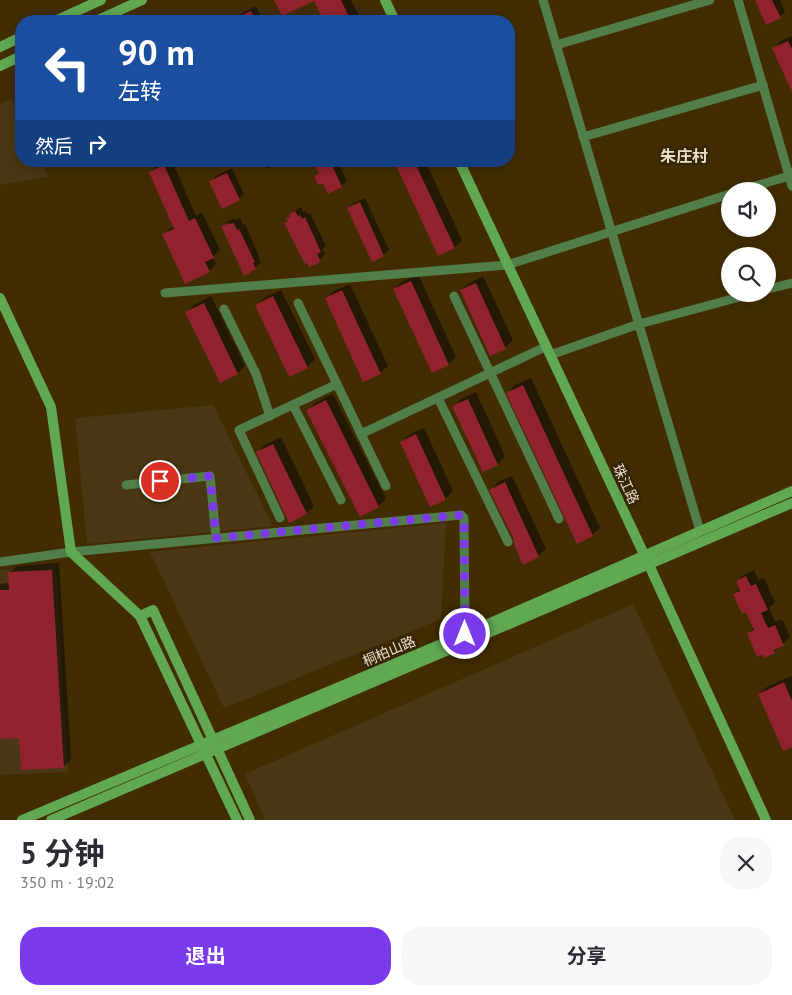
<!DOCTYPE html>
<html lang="zh">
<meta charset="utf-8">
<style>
:root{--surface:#fff;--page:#f7f7f7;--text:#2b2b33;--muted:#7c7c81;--accent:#7c3aed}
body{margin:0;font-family:"PT Sans","Noto Sans SC",sans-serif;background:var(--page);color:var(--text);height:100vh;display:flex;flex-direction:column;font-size:19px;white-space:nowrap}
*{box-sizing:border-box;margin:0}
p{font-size:16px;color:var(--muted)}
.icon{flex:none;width:28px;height:28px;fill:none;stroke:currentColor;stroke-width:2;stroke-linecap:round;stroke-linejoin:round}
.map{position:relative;height:820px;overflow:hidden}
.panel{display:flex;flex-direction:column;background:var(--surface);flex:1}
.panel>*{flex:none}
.guide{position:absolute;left:15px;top:15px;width:500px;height:152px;border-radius:20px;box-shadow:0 2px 12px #0003;background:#1a4fa0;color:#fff;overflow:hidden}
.controls{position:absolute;left:721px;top:182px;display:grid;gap:10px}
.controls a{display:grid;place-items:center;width:55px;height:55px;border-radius:50%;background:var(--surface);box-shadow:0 2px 12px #0003;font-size:25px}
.pin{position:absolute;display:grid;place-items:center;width:42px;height:42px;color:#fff;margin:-21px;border:2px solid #fff;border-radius:50%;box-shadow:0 1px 5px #0007}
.me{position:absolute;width:55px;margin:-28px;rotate:0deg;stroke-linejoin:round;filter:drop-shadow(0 0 4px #0008)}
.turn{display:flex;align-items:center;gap:18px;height:105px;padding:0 20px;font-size:22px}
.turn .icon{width:65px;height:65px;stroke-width:2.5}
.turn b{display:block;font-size:35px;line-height:42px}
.then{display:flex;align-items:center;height:48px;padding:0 20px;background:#0003;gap:10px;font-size:19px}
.round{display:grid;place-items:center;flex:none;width:52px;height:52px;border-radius:20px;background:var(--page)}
.head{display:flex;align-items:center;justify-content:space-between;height:85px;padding:0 20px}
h1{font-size:30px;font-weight:700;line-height:38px}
.button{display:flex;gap:10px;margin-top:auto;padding:10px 20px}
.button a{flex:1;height:58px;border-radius:20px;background:var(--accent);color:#fff;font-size:20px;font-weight:700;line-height:58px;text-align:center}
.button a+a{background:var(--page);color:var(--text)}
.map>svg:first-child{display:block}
.built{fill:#4a3713}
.shadow{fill:#0007}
.building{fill:#91232e}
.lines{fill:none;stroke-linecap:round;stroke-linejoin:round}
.street{stroke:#527e49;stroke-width:9}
.secondary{stroke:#61a853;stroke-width:10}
.route{stroke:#7c3aed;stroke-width:9;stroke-dasharray:0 16.2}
.labels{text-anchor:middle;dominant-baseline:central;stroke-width:5;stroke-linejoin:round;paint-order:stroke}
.street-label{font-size:14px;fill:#ebdec9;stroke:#342506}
.quarter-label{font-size:16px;font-weight:bold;fill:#ebdec9;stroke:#342506}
</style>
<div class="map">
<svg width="792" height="820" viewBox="0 0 792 820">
<rect width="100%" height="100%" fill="#422d02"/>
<!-- built -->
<g class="built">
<path d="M11 99 21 120V161H41L48 177 0 185V104Z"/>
<path d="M213 405 273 526 87 544 75 418Z"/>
<path d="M446 523 441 619 224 708 150 552Z"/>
<path d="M56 565 68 772 0 775V570Z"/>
<path d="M633 604 735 820H265L245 774Z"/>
</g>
<!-- shadow -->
<g class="shadow">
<path d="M315 0H351L360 17 356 21H325Z"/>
<path d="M756 0H780L785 12 780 17Z"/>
<path d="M256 6 263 21H235V20L240 14Z"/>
<path d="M792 36V89L774 49 781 41Z"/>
<path d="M167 161H172L196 216 202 212 220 250 212 257 216 264 209 271 163 234 174 226 150 172 157 166Z"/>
<path d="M262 161H282L266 169Z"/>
<path d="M319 161H338L347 181 341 186 324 181 316 177 320 172 316 164Z"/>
<path d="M395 161H425L462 240 455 247 439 254Z"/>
<path d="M232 168 244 194 239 199 210 182 216 176Z"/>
<path d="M365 198 389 250 383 255 348 208 354 203Z"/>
<path d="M301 207 303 212 306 211 307 214 310 213 326 246 322 249 325 254 318 262 286 223 289 220 290 215Z"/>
<path d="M235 218 236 220 240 218 243 225 245 224 259 256 258 257 261 262 255 268 223 227 228 221Z"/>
<path d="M418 274 456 357 449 364 432 372 394 289 402 282Z"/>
<path d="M483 276 513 340 505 348 461 290 469 283Z"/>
<path d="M350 284 388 366 380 373 326 298 334 291Z"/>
<path d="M281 290 315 359 307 367 256 306 264 298Z"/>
<path d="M211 296 245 366 238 373 187 312 194 305Z"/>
<path d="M531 378 600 528 592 535 508 393 515 385Z"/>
<path d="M476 392 505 456 498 464 483 471 454 407 461 399Z"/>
<path d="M333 394 386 499 378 506 308 410 315 403Z"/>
<path d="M424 428 453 491 445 499 402 442 409 435Z"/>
<path d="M281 437 314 506 307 513 258 452 265 445Z"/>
<path d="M512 476 546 549 538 556 491 490 498 482Z"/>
<path d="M59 563 71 759 64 766 20 737 0 738V584L10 583 9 573 17 566Z"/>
<path d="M754 570 758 580 764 578 775 602 769 608 775 622 782 619 790 637 774 652 749 633 754 627 747 610 734 594 740 588 737 581 745 574Z"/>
<path d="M791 676 792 677V746L759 694 767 687Z"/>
</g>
<!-- building -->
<g class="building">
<path d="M274 0H341L351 21H324L314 1 282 16Z"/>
<path d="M755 0H772L781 18 766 25Z"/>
<path d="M251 11 256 21H229Z"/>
<path d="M788 41 792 49V92L772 48Z"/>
<path d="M320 161H330L342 187 328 194 323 183 318 185 314 176 319 174 315 164Z"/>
<path d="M394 161H414L455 248 438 256Z"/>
<path d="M164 165 189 221 195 218 214 258 205 262 210 272 185 284 162 234 174 229 149 172Z"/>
<path d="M227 173 240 200 222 209 209 181Z"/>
<path d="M360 202 384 256 372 262 347 208Z"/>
<path d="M295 211 298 216 300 215 302 219 305 217 321 252 317 254 320 260 319 263 309 267 307 263 305 264 284 223 288 221 286 218 290 217 289 214Z"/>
<path d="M230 223V224L234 223 237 230 239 229 255 262 253 263 256 269 244 276 221 226Z"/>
<path d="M411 281 449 365 432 373 393 289Z"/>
<path d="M476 283 506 349 490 356 460 290Z"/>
<path d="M342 290 381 374 363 382 325 298Z"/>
<path d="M273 296 308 368 289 377 255 305Z"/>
<path d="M204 303 238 374 220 383 185 312Z"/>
<path d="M523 385 593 536 577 544 506 393Z"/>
<path d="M468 399 498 465 483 472 452 406Z"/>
<path d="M326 400 379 507 360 517 306 410Z"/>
<path d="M416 434 446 500 430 507 400 442Z"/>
<path d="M273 444 307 514 289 523 256 452Z"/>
<path d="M505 482 539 557 523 565 514 544V539L489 490Z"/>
<path d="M52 570 64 768 21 770 19 738 0 739V590H9L8 572Z"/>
<path d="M746 576 751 586 756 584 768 610 761 613 768 628 775 625 784 646 774 650 775 653 764 658 762 654 757 657 747 633 754 630 746 612 742 614 733 594 740 591 736 581Z"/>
<path d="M784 682 792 701V747L783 751 758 694Z"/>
</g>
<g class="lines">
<!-- street -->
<g class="street">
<path d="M543 0 700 531"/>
<path d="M738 0 792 186"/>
<path d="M556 45 710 0"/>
<path d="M583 137 763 85"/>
<path d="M739 191 789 176"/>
<path d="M768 289 792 283"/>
<path d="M165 293 507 265 730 194"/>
<path d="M454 296 559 519"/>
<path d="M298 303 386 486"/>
<path d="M224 309 256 374 270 416"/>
<path d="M550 355 639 324 751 294"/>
<path d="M438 398 508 542"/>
<path d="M293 405 341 500"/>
<path d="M361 434 545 347"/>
<path d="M126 485 210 476 216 538"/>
<path d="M280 518 239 430 337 384"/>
<path d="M0 562 71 552 461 515 464 518 465 634"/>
</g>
<!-- secondary -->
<g class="secondary">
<path d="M385 0 395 21"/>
<path d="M55 21 101 0"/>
<path d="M96 21 142 0"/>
<path d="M0 47 21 37"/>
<path d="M0 66 21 56"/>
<path d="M459 161 649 565 766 820"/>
<path d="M0 298 51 407 71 552 140 616 237 820"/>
<path d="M140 616 153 610 250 820"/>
<path d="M22 820 465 634 792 491"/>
<path d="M51 820 792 503"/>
</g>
</g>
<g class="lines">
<!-- route -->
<path class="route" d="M160 481 210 476 216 538 461 515 464 518 465 634"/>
</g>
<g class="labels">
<!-- street labels -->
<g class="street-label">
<text transform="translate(626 484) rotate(65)">珠江路</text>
<text transform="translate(389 651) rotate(-23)">桐柏山路</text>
</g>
<!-- quarter labels -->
<g class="quarter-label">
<text x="684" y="156">朱庄村</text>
</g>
</g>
</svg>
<div class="controls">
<a><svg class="icon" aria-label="sound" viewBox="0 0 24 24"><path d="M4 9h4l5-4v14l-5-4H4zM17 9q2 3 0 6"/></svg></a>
<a><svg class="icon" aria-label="search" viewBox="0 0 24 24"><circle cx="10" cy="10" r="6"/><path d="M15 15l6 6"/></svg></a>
</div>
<div class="pin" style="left:160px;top:481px;background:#d93025"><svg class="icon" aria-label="arrive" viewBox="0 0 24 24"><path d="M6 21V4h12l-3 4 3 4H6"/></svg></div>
<svg class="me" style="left:465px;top:634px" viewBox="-20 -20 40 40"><circle r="17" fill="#7c3aed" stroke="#fff" stroke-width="3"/><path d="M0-11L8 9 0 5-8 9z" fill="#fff"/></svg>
<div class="guide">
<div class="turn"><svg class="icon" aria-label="left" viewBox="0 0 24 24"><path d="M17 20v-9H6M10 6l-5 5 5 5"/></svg><div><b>90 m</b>左转</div></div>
<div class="then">然后<svg class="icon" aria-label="right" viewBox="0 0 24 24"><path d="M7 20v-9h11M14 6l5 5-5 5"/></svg></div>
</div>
</div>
<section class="panel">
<div class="head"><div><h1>5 分钟</h1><p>350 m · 19:02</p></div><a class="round"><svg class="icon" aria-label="close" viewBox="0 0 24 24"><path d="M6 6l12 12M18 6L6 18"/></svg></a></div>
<div class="button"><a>退出</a><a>分享</a></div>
</section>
